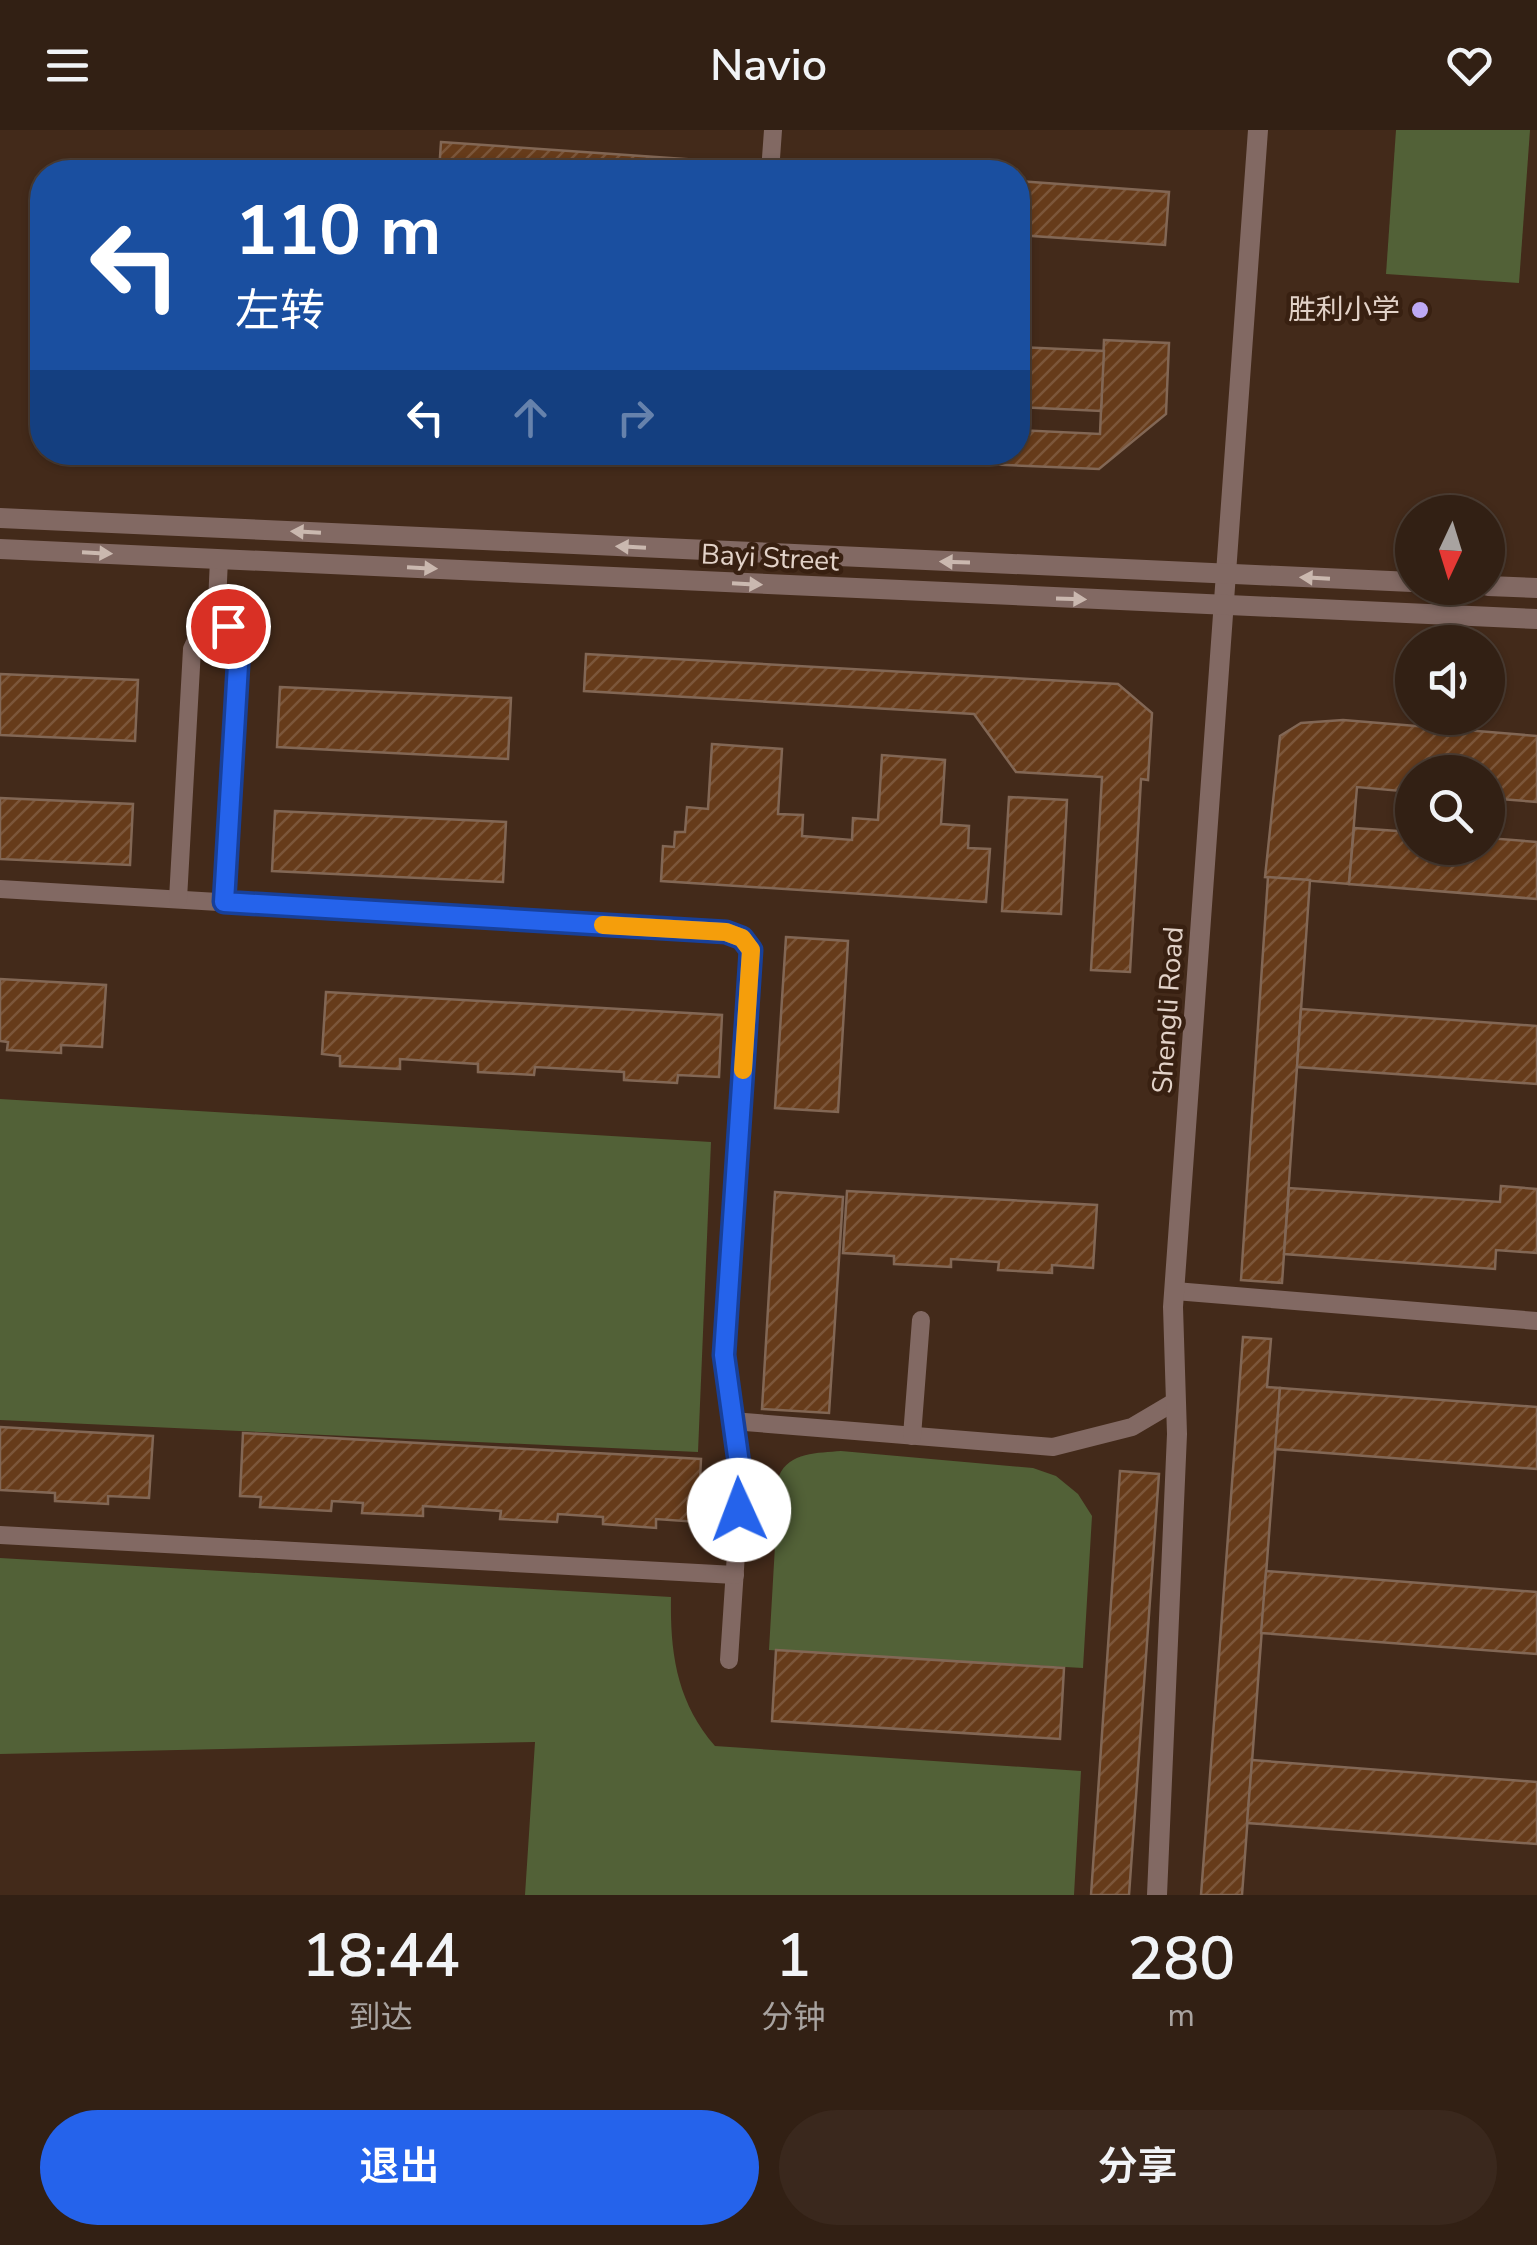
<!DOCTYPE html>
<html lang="zh">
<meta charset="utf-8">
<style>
:root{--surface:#322014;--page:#3a281d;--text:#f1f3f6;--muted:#a8a3a0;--line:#4d3e34;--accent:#2563eb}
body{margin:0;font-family:"Nunito Sans","Noto Sans SC",sans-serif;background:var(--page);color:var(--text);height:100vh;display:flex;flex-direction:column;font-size:38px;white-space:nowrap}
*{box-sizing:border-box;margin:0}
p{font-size:32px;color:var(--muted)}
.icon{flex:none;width:55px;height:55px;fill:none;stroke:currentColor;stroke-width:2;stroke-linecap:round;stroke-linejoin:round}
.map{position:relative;height:1765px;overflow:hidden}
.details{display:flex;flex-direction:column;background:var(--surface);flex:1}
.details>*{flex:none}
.banner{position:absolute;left:30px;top:30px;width:1000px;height:305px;border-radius:40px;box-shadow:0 2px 8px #0004,0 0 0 2px var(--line);background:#1a4fa0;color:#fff;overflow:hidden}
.needle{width:65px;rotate:184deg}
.fabs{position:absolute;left:1395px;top:365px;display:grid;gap:20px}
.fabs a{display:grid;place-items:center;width:110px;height:110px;border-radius:50%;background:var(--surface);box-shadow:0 2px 8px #0004,0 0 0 2px var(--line);font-size:50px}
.pin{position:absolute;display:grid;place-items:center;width:85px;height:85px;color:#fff;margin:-42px;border:5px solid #fff;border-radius:50%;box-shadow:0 2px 10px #0007}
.me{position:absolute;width:110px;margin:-55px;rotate:358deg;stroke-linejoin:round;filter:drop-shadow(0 0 8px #0008)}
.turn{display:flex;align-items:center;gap:35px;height:210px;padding:0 40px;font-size:45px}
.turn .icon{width:130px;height:130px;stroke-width:2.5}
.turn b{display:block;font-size:70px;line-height:85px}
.lanes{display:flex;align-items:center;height:95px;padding:0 40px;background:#0003;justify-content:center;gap:50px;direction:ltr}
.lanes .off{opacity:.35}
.eta{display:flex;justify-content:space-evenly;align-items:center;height:170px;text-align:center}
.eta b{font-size:60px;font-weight:600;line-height:70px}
.cta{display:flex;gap:20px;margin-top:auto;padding:20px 40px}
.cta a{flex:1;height:115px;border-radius:60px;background:var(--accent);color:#fff;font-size:40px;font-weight:600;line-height:115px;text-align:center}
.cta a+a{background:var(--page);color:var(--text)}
header{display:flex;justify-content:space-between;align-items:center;height:130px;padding:0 40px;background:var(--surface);font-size:45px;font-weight:600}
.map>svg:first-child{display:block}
.grass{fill:#526137}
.building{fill:url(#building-hatch);stroke:#826755;stroke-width:2.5}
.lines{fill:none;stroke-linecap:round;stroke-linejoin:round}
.service{stroke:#826963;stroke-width:18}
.minor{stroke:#826963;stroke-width:20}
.tertiary{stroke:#826963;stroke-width:20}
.oneway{fill:#cab8af}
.route-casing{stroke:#184099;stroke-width:25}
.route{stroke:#2563eb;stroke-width:18}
.slow{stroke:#f59e0b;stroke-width:18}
.poi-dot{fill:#bea9f4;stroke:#382011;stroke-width:4}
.labels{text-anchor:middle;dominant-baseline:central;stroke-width:9;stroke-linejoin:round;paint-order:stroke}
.poi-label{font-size:28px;fill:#e2d2c8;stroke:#382011;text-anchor:end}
.street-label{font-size:28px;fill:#e2d2c8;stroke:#382011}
</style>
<header><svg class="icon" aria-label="menu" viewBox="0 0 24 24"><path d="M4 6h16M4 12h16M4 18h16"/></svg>Navio<svg class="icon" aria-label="heart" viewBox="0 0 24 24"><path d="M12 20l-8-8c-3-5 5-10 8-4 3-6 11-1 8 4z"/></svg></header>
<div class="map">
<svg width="1537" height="1765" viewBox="0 0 1537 1765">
<defs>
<pattern id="building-hatch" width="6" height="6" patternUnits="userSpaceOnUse" patternTransform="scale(2.5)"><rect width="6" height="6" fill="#663b1a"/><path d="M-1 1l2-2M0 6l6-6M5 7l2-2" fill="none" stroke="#7c563a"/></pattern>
</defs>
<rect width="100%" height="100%" fill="#432a1a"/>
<!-- grass -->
<g class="grass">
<path d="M1396 0H1530L1519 153 1386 144Z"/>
<path d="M0 969 711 1012 698 1322 0 1290Z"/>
<path d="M841 1321 1033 1338 1056 1346 1078 1364 1092 1386 1083 1538 769 1520 779 1346C789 1322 818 1323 841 1321Z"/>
<path d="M0 1428 671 1467C670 1524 677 1572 715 1616L1081 1641 1074 1765H525L535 1612 0 1624Z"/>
</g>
<!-- building -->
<g class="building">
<path d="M441 12 756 34V42H439Z"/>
<path d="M787 35 896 42H786Z"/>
<path d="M1018 51 1169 62 1165 115 1018 105Z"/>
<path d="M1104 210 1169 213 1166 284 1099 339 699 322H1018V300L1100 304Z"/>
<path d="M1018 217 1104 221 1101 281 1018 277Z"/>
<path d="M586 524 1118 554 1152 583 1148 650 1141 649 1130 842 1091 840 1102 647 1016 642 974 584 584 561Z"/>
<path d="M0 544 138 550 135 611 0 605Z"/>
<path d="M280 557 511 568 508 629 277 617Z"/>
<path d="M1343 590 1537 606V672L1488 668V642H1412V662L1357 657 1349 754 1265 747 1280 606 1301 593Z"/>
<path d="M712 614 782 619 778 684 803 685 802 706 852 710 853 688 878 690 882 625 945 630 941 694 969 696 968 718 990 719 986 772 661 751 663 716 674 717 675 702H685L687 677 708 679Z"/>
<path d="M1009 667 1067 670 1061 784 1002 781Z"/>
<path d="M0 668 133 674 130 735 0 729Z"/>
<path d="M275 681 506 692 503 752 272 741Z"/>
<path d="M1354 698 1412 702V718H1488V708L1537 712V769L1349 754Z"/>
<path d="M1268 747 1310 750 1282 1153 1241 1150Z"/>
<path d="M786 807 848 811 838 982 775 978Z"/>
<path d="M0 849 106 855 102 917 61 915V923L7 920 8 912 0 911Z"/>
<path d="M326 862 722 885 719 947 678 945 677 953 624 950V942L535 937 534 945 478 942V934L400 929V939L340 936V926L322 924Z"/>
<path d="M1301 879 1537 896V954L1297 937Z"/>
<path d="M1501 1056 1537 1059V1123L1496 1120 1495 1139 1284 1124 1289 1058 1500 1072Z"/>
<path d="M847 1061 1097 1075 1093 1138 1052 1135V1143L998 1140 999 1132 951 1129V1137L894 1134V1126L843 1123Z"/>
<path d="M775 1062 843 1067 829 1283 762 1279Z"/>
<path d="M1243 1207 1271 1209 1267 1257 1280 1258 1242 1765H1201Z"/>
<path d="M1280 1258 1537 1277V1339L1275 1319Z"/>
<path d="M0 1297 153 1306 149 1368 108 1366V1374L55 1371V1363L0 1360Z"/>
<path d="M243 1303 701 1329 698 1392 656 1389V1398L603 1394V1387L558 1384 557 1392 500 1389 501 1381 423 1376V1386L362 1383 363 1373 332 1371 331 1381 260 1377 261 1367 240 1366Z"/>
<path d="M1120 1341 1159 1344 1129 1765H1091Z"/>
<path d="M1266 1441 1537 1462V1524L1261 1503Z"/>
<path d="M776 1520 1064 1538 1060 1609 772 1591Z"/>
<path d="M1252 1630 1537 1652V1714L1247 1693Z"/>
</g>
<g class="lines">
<!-- service -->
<g class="service">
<path d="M770 42 773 0"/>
<path d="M216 496 219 429"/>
<path d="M0 759 726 802 742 808 751 821 724 1225 741 1348 729 1530"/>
<path d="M178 769 192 519 203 495 228 496 239 518 224 773"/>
<path d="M1175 1161 1537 1191"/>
<path d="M732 1291 1053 1317 1132 1297 1176 1271"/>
<path d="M912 1306 921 1190"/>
<path d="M0 1405 735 1445"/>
</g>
<!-- minor -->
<path class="minor" d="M1157 1765 1177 1304 1173 1177 1258 0"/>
<!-- tertiary -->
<g class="tertiary">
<path d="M0 388 1412 452"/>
<path d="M0 419 1537 489"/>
<path d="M1488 456 1537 458"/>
</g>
</g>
<!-- one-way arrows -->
<defs><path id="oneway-solid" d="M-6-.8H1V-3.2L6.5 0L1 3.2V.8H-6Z" transform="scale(2.5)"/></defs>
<g class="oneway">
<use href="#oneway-solid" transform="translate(306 402) rotate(-177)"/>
<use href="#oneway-solid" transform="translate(631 417) rotate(-177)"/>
<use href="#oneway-solid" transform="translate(97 423) rotate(3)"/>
<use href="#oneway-solid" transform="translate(955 432) rotate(-178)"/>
<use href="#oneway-solid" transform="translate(422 438) rotate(3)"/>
<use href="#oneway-solid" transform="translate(1315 448) rotate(-177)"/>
<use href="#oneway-solid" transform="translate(747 454) rotate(3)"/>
<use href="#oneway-solid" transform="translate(1071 469) rotate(2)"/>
</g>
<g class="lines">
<defs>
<path id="route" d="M228 496 239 518 224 772 726 802 742 808 751 820 724 1225 741 1348 739 1380"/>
</defs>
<!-- route casing -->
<use href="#route" class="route-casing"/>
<!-- route -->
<use href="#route" class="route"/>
<!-- slow -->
<path class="slow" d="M603 795 726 802 742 808 751 820 743 940"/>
</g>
<!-- markers -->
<circle class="poi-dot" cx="1420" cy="180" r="10"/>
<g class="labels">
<!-- poi labels -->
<g class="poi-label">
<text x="1400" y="180">胜利小学</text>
</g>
<!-- street labels -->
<g class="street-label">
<text transform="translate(770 428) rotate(3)">Bayi Street</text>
<text transform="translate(1168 880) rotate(-86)">Shengli Road</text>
</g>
</g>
</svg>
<div class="fabs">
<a><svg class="needle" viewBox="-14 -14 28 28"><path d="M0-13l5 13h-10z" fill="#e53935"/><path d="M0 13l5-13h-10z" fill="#a8a3a0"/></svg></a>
<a><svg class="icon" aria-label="sound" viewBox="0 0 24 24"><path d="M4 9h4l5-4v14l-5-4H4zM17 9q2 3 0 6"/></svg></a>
<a><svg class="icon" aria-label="search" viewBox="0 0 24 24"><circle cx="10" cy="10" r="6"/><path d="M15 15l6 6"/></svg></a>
</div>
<div class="pin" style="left:228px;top:496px;background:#d93025"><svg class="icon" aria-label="arrive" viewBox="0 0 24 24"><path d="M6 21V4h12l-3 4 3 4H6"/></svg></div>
<svg class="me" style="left:739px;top:1380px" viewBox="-20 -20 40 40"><circle r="19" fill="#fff"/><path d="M0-13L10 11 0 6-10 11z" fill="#2563eb"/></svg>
<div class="banner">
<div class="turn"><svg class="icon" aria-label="left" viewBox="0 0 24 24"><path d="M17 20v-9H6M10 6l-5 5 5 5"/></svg><div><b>110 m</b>左转</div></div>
<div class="lanes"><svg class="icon" aria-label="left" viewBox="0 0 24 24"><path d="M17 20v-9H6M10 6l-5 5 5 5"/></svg><svg class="icon off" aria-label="ahead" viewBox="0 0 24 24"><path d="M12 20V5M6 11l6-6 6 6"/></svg><svg class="icon off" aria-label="right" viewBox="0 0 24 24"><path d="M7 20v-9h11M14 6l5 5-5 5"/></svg></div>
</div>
</div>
<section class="details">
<div class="eta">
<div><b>18:44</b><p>到达</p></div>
<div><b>1</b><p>分钟</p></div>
<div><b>280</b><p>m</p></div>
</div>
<div class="cta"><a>退出</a><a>分享</a></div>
</section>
